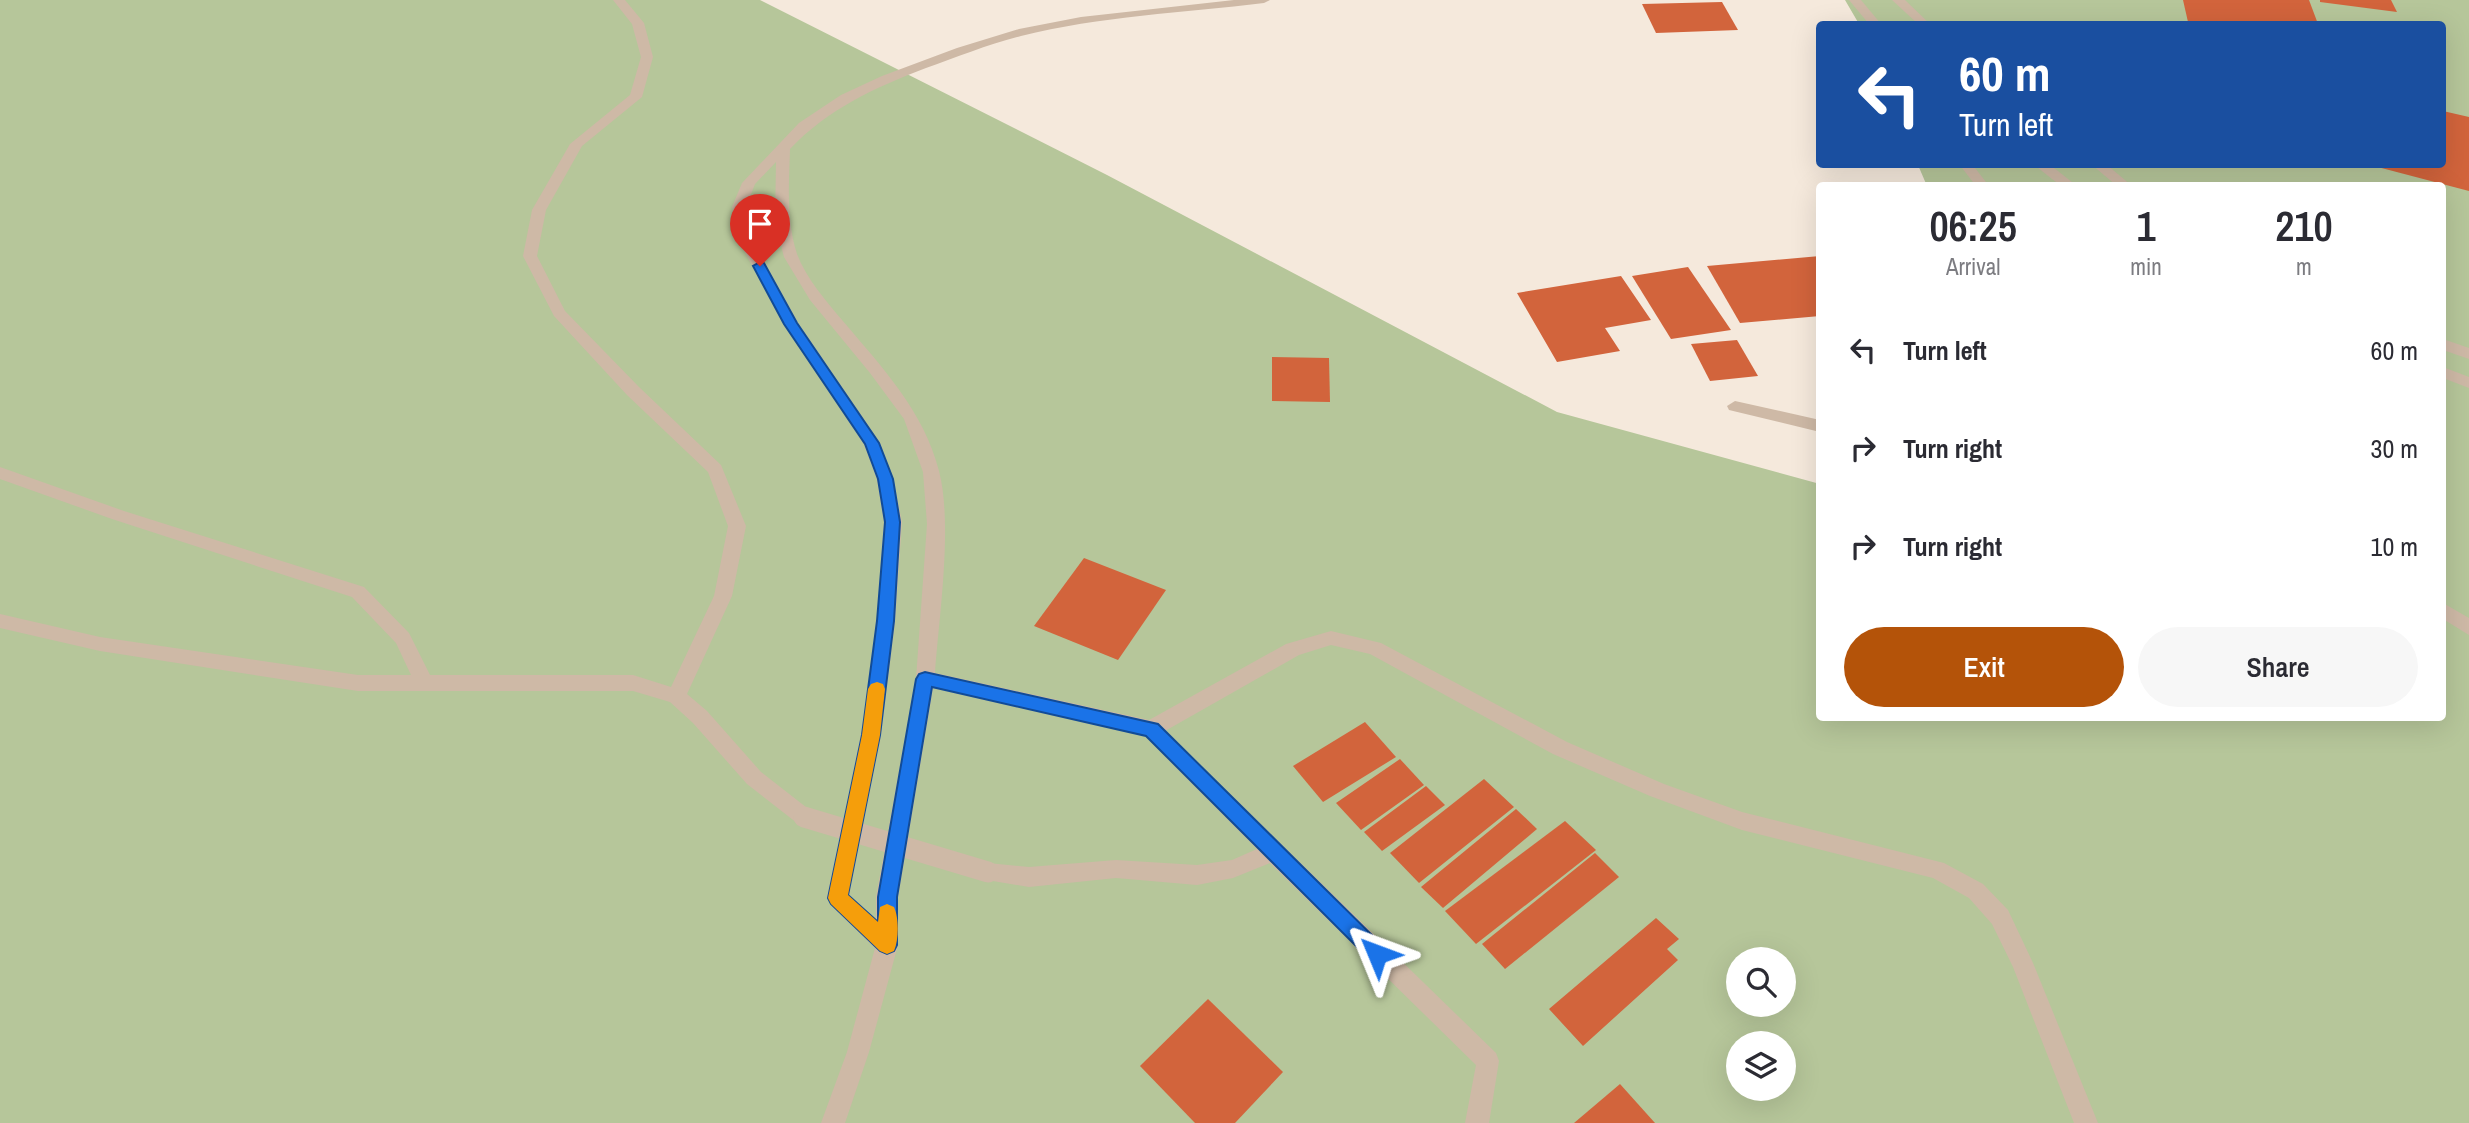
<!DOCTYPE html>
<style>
:root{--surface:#fff;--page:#f7f7f7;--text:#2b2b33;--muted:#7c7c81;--accent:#b45309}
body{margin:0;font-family:"Archivo Narrow",sans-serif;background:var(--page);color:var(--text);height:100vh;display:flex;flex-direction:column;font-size:26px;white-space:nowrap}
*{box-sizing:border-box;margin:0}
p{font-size:23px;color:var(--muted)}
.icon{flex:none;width:38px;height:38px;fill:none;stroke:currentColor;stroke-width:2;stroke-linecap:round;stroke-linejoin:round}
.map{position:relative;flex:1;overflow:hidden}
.panel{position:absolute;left:1816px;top:182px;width:630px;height:539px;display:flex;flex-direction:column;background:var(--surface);border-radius:7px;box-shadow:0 7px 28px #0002}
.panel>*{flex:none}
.top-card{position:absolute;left:1816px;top:21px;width:630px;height:147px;border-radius:7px;box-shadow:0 7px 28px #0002;background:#1a4fa0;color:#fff;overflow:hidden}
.fabs{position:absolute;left:1726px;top:947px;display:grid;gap:14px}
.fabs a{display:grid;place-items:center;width:70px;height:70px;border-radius:50%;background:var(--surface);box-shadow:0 7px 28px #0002;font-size:35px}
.pin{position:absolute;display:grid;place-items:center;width:60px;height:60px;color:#fff;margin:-72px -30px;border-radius:50% 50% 50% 0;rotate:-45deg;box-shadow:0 0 7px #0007}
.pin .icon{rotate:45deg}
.me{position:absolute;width:77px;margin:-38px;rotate:314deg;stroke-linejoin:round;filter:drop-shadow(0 0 5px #0008)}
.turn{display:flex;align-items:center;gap:24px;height:147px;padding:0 28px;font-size:32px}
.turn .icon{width:91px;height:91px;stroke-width:2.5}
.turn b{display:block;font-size:49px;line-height:60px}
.eta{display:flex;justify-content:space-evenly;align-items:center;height:119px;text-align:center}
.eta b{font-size:42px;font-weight:600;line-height:49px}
.cta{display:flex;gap:14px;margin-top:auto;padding:14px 28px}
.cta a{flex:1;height:80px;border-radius:42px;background:var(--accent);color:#fff;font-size:28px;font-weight:600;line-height:80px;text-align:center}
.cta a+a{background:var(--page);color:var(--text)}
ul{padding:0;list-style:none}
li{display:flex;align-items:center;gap:21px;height:98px;padding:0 28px}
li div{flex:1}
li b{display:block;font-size:26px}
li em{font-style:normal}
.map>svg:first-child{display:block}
.green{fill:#b6c69a;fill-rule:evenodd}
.building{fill:#d2643c}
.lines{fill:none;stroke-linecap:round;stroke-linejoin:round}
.minor{fill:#ceb9a6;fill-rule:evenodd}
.minor-bridge{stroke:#ceb9a6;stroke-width:21}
.route{fill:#1a73e8;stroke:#114b97;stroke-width:2}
.slow{fill:#f59e0b}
</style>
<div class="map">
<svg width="2469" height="1123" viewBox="0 0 2469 1123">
<rect width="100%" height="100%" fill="#f5e9dc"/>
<!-- green -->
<path class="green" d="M0 0H760L1107 175 1557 412 1820 484V718H2443V186H1927L1918 165 2443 164V24H1859L1845 0H2469V1123H0ZM1738 959H1783V1004H1738ZM1738 1043H1783V1088H1738Z"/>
<!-- building -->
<g class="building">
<path d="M2183 0H2309L2318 24 2188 22Z"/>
<path d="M2320 0H2391L2397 12 2320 2Z"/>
<path d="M1722 2 1738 30 1656 33 1642 4Z"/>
<path d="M2443 111 2469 117V191L2370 165 2443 164Z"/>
<path d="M1820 256V316L1740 323 1707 266Z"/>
<path d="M1688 267 1731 330 1671 339 1632 276Z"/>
<path d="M1621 276 1651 320 1605 328 1620 351 1557 362 1517 293Z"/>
<path d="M1737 340 1758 376 1710 381 1691 344Z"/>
<path d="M1272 357 1329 358 1330 402 1272 401Z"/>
<path d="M1084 558 1166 590 1118 660 1034 626Z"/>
<path d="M1365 722 1396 757 1323 802 1293 766Z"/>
<path d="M1400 759 1424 785 1361 830 1336 803Z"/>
<path d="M1484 779 1514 807 1419 883 1390 853Z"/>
<path d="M1426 786 1445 805 1382 851 1364 832Z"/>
<path d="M1516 809 1537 829 1443 908 1421 887Z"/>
<path d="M1565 821 1596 850 1476 944 1445 911Z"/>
<path d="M1595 853 1619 877 1505 969 1482 944Z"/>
<path d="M1656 918 1679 939 1667 949 1678 960 1583 1046 1549 1009Z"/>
<path d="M1208 999 1283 1072 1235 1123H1195L1140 1066Z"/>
<path d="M1620 1084 1655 1123H1574Z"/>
</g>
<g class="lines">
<!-- minor -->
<g class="minor">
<path d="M613 0H625L644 23 653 57 642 97 582 146 546 210 537 256 565 311 639 387 721 465 746 526 732 596 687 694 707 711 761 772 811 811 814 817 811 823 804 826 797 823 747 784 693 723 670 702 633 691H358L100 651 0 628V614L100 637 358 675H411L396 643 352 597 112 519 0 479V467L124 511 364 587 409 633 430 675H633L671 687 714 596 728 526 708 472 627 395 554 316 523 256 532 210 570 144 630 95 641 57 632 24Z"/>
<path d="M1234 0H1270L1264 3C1184 13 1100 16 1021 36 989 44 957 57 926 68 874 88 828 109 790 149 789 184 786 220 797 254 806 278 826 301 842 320 881 366 924 411 939 471 953 525 939 616 935 673L1149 720 1286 644 1331 631 1381 643 1567 742 1664 784 1742 812 1944 863 1983 884 2008 910 2033 963 2098 1123H2074L2013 967 1992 924 1969 898 1933 878 1742 830 1650 796 1553 754 1370 654 1331 645 1299 655 1165 731 1496 1053 1499 1061 1489 1123H1465L1476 1065 1270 863 1233 878 1197 885 1116 878 1029 887 981 879 978 872 981 865 988 863 1029 867 1116 860 1197 865 1232 860 1257 849 1145 736 933 688 898 897V945L869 1052 845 1123H821L847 1052 875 948 831 905 827 898 861 735 877 621 884 522 877 479 864 444 784 324 742 247 732 207 742 183 799 123 841 95 882 76 957 48 1019 29 1081 17ZM776 162 775 222 784 257 810 300 870 373 904 419 923 472 927 524 916 679 876 897V920L849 895 881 735 895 621 902 522 893 479 880 443 798 323 756 247 746 207 755 184Z"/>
<path d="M1849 0H1861L1881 24H1869Z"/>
<path d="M1892 0H1905L1930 24H1918Z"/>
<path d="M1959 164H1972L1989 186H1976Z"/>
<path d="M2033 164H2049L2077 186H2061Z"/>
<path d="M2091 164H2106L2132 186H2117Z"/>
<path d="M2443 339 2469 348V359L2443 350Z"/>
<path d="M2443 367 2469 377V388L2443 378Z"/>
<path d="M1735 401 1820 420V432L1729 410 1727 406Z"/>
<path d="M2443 603 2469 618V635L2443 619Z"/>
</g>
<!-- minor-bridge -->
<path class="minor-bridge" d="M804 817 988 872"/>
</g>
<!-- route -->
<path class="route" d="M760 262 764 263 797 323 879 443 893 479 900 522 894 621 880 735 848 895 878 922V897L916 679 919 674 925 672 1158 724 1384 947 1387 954 1384 960 1377 963 1370 960 1146 736 932 687 897 897V945L894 951 887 954 880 951 831 904 828 898 862 735 877 621 885 522 878 479 865 444 784 324 753 266Z"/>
<!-- slow -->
<path class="slow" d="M877 682 883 684 885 689 880 735 848 895 878 922 880 907 887 904 894 907C899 918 899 939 894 951L887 954 880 951 831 904 828 898 862 735 868 689 871 684Z"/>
</svg>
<div class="fabs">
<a><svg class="icon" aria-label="search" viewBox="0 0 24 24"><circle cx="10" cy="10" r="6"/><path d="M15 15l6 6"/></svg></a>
<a><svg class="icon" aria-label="layers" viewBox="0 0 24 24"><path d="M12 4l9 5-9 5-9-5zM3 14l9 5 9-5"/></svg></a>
</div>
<div class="pin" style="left:760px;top:266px;background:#d93025"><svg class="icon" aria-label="arrive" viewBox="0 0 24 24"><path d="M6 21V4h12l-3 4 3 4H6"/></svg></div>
<svg class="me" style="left:1377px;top:954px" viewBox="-20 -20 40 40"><path d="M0-17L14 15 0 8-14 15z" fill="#1a73e8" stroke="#fff" stroke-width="4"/></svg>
<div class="top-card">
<div class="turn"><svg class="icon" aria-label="left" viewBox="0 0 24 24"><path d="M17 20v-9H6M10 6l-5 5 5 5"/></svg><div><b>60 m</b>Turn left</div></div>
</div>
<section class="panel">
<div class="eta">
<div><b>06:25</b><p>Arrival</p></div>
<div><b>1</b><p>min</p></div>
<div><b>210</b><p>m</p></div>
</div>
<ul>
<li><svg class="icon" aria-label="left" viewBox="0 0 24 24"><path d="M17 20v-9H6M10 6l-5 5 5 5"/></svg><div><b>Turn left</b></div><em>60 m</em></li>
<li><svg class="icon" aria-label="right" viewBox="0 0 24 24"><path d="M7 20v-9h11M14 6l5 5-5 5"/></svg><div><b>Turn right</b></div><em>30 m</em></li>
<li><svg class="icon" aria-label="right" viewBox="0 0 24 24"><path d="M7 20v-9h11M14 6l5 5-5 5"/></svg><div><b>Turn right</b></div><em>10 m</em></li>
</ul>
<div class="cta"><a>Exit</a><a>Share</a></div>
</section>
</div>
